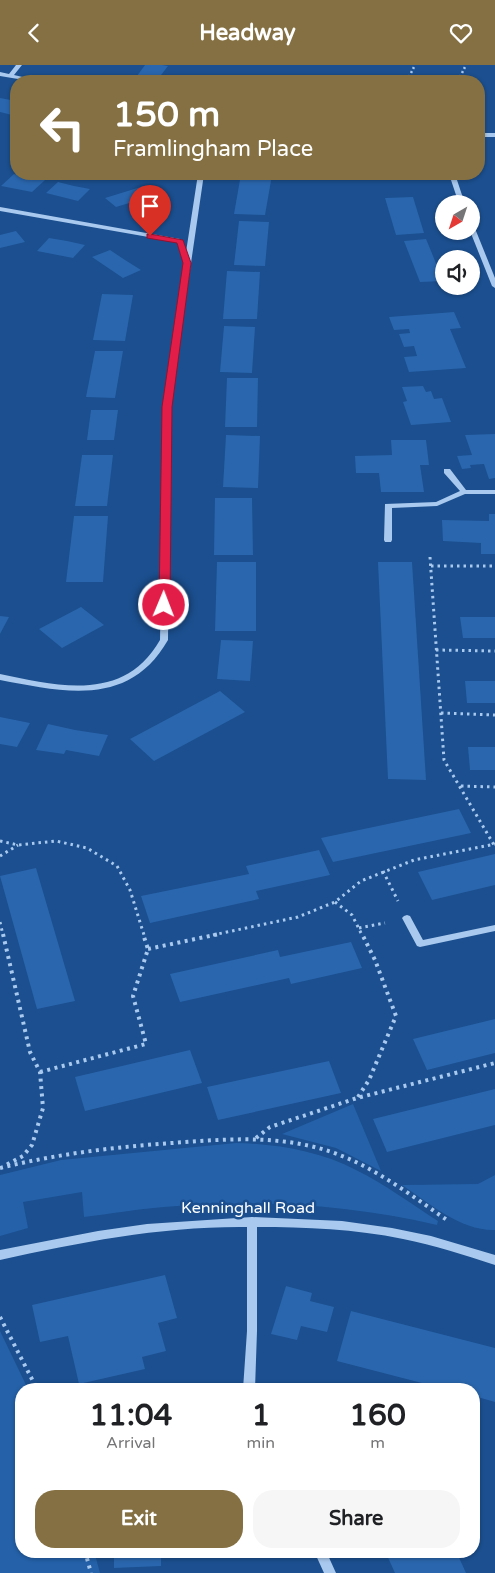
<!DOCTYPE html>
<style>
:root{--surface:#fff;--page:#f6f6f6;--text:#202124;--muted:#757577;--accent:#847042}
body{margin:0;font-family:"Varela Round",sans-serif;background:var(--page);color:var(--text);height:100vh;display:flex;flex-direction:column;font-size:19px;white-space:nowrap}
*{box-sizing:border-box;margin:0}
p{font-size:16px;color:var(--muted)}
.icon{flex:none;width:28px;height:28px;fill:none;stroke:currentColor;stroke-width:2;stroke-linecap:round;stroke-linejoin:round}
.map{position:relative;flex:1;overflow:hidden}
.panel{position:absolute;left:15px;top:1318px;width:465px;height:175px;display:flex;flex-direction:column;background:var(--surface);border-radius:20px;box-shadow:0 1px 4px #0004}
.panel>*{flex:none}
.banner{position:absolute;left:10px;top:10px;width:475px;height:105px;border-radius:20px;box-shadow:0 1px 4px #0004;background:#847042;color:#fff;overflow:hidden}
.needle{width:32px;rotate:219deg}
.fabs{position:absolute;left:435px;top:130px;display:grid;gap:10px}
.fabs a{display:grid;place-items:center;width:45px;height:45px;border-radius:50%;background:var(--surface);box-shadow:0 1px 4px #0004;font-size:25px}
.pin{position:absolute;display:grid;place-items:center;width:42px;height:42px;color:#fff;margin:-51px -21px;border-radius:50% 50% 50% 0;rotate:-45deg;box-shadow:0 0 5px #0007}
.pin .icon{rotate:45deg}
.me{position:absolute;width:55px;margin:-28px;rotate:1deg;stroke-linejoin:round;filter:drop-shadow(0 0 4px #0008)}
.turn{display:flex;align-items:center;gap:18px;height:105px;padding:0 20px;font-size:22px}
.turn .icon{width:65px;height:65px;stroke-width:2.5}
.turn b{display:block;font-size:35px;line-height:42px}
.eta{display:flex;justify-content:space-evenly;align-items:center;height:85px;text-align:center}
.eta b{font-size:30px;font-weight:700;line-height:35px}
.action{display:flex;gap:10px;margin-top:auto;padding:10px 20px}
.action a{flex:1;height:58px;border-radius:20px;background:var(--accent);color:#fff;font-size:20px;font-weight:700;line-height:58px;text-align:center}
.action a+a{background:var(--page);color:var(--text)}
header{display:flex;justify-content:space-between;align-items:center;height:65px;padding:0 20px;background:var(--accent);color:#fff;font-size:22px;font-weight:700}
.map>svg:first-child{display:block}
.green{fill:#2461a8}
.building{fill:#2a66ad}
.lines{fill:none;stroke-linecap:round;stroke-linejoin:round}
.path-far2{stroke:#a9c9ee;stroke-width:2.5;stroke-dasharray:2 2.5;stroke-linecap:butt}
.path-far1{stroke:#a9c9ee;stroke-width:3;stroke-dasharray:2.5 4;stroke-linecap:butt}
.path{stroke:#a9c9ee;stroke-width:4;stroke-dasharray:3 4.5;stroke-linecap:butt}
.minor{fill:#a9c9ee;fill-rule:evenodd}
.route{fill:#e11d48;stroke:#92132f}
.labels{text-anchor:middle;dominant-baseline:central;stroke-width:5;stroke-linejoin:round;paint-order:stroke}
.near-street-label{font-size:16px;fill:#fff;stroke:#1b4f8f}
</style>
<header><svg class="icon" aria-label="back" viewBox="0 0 24 24"><path d="M15 5l-7 7 7 7"/></svg>Headway<svg class="icon" aria-label="heart" viewBox="0 0 24 24"><path d="M12 20l-8-8c-3-5 5-10 8-4 3-6 11-1 8 4z"/></svg></header>
<div class="map">
<svg width="495" height="1508" viewBox="0 0 495 1508">
<rect width="100%" height="100%" fill="#1b4f8f"/>
<!-- green -->
<g class="green">
<path d="M353 1039 381 1106 336 1083 282 1069Z"/>
<path d="M236 1078C276 1079 320 1086 356 1105 385 1119 411 1139 438 1156L437 1160C348 1139 255 1134 164 1142 137 1144 110 1149 84 1152L82 1127 23 1137 28 1163 0 1171V1110L61 1095Z"/>
<path d="M495 1110V1165C461 1166 429 1138 402 1120L478 1119Z"/>
<path d="M0 1266 28 1324H21V1486H94L100 1508H0Z"/>
</g>
<!-- building -->
<g class="building">
<path d="M145 0H162L168 1 158 14 137 11Z"/>
<path d="M0 33 16 36V51L0 47Z"/>
<path d="M14 109 30 112 45 115 32 127 1 121Z"/>
<path d="M241 109 272 110 265 150 234 149Z"/>
<path d="M58 117 74 121 90 124 78 136 46 128Z"/>
<path d="M144 121 156 130 116 142 105 133Z"/>
<path d="M413 132 424 168 396 170 385 133Z"/>
<path d="M239 156 269 157 265 201 234 200Z"/>
<path d="M16 166 25 177 0 183V170Z"/>
<path d="M49 173 67 176 85 180 73 193 37 186Z"/>
<path d="M426 174 431 186 443 216 420 217 404 176Z"/>
<path d="M110 185 125 195 141 205 123 213 92 192Z"/>
<path d="M227 206 260 207 257 254H223Z"/>
<path d="M102 229 133 230 125 276 93 275Z"/>
<path d="M454 247 461 263 450 264 466 303 409 307 404 292 417 291 414 281 404 282 399 269 410 268 409 264 394 265 389 252Z"/>
<path d="M224 261 255 262 252 308 220 307Z"/>
<path d="M95 286H123L115 333 86 332Z"/>
<path d="M227 313H258L257 362H225Z"/>
<path d="M423 321 426 327 431 326 434 334 442 333 451 357 411 360 403 337 407 336 402 322Z"/>
<path d="M91 345H118L114 375H87Z"/>
<path d="M495 369V413L489 414 484 399 470 400 471 403 462 404 457 391 472 390 465 370Z"/>
<path d="M226 370 260 371 258 423 223 422Z"/>
<path d="M391 375H426L429 400H420L424 427H381L379 408H356L355 391 392 390Z"/>
<path d="M82 390H113L107 441H75Z"/>
<path d="M215 433H252L253 490H214Z"/>
<path d="M489 449H495V489H481V478L443 476 442 455 489 456Z"/>
<path d="M74 451H108L103 517H66Z"/>
<path d="M217 497H256V566H215Z"/>
<path d="M378 497H412L426 715 388 714Z"/>
<path d="M81 542 104 560 62 583 39 564Z"/>
<path d="M0 551 9 552 0 569Z"/>
<path d="M460 552H495V573H463Z"/>
<path d="M221 575 253 576 250 616 217 614Z"/>
<path d="M465 616H495V638H467Z"/>
<path d="M220 626 245 647 154 696 130 674Z"/>
<path d="M0 652 30 658 17 682 0 679Z"/>
<path d="M48 659 75 665 108 670 99 691 66 685 64 689 36 685Z"/>
<path d="M468 682H495V705H470Z"/>
<path d="M459 744 471 768 333 797 321 773Z"/>
<path d="M319 785 330 810 256 826 259 834 150 858 141 831 249 809 246 801Z"/>
<path d="M495 789V820L432 835 418 807Z"/>
<path d="M36 803 75 936 37 944 0 811Z"/>
<path d="M351 877 362 903 291 919 289 913 180 937 170 909 278 885 280 892Z"/>
<path d="M495 954V988L427 1005 413 974Z"/>
<path d="M190 985 202 1018 85 1046 75 1012Z"/>
<path d="M329 996 341 1028 218 1055 207 1022Z"/>
<path d="M495 1024V1060L387 1087 373 1054Z"/>
<path d="M165 1210 177 1253 158 1258 166 1286 142 1292 145 1304 79 1319 68 1271 40 1277 32 1240Z"/>
<path d="M286 1221 312 1228 310 1236 334 1242 327 1267 301 1261 297 1275 271 1269Z"/>
<path d="M351 1246 495 1283V1337L474 1331V1324H445L337 1296Z"/>
<path d="M114 1486H161V1501L114 1503Z"/>
<path d="M385 1486H456L466 1508H395Z"/>
</g>
<g class="lines">
<!-- path-far2 -->
<g class="path-far2">
<path d="M407 16 415 0"/>
<path d="M458 16 466 0"/>
</g>
<!-- path-far1 -->
<g class="path-far1">
<path d="M430 492 444 695 494 780"/>
<path d="M431 501H495"/>
<path d="M436 585 495 586"/>
<path d="M441 648 495 650"/>
<path d="M461 721 495 722"/>
<path d="M0 776 18 780 56 776 87 783 117 801 130 825 144 870"/>
<path d="M0 791 18 780"/>
<path d="M383 806 398 836"/>
<path d="M335 837 352 850 362 870"/>
<path d="M0 857 3 870"/>
<path d="M359 863 385 858"/>
<path d="M213 870 298 852 335 837 361 816 414 795 495 779"/>
</g>
<!-- path -->
<g class="path">
<path d="M3 869 30 987 40 1007 43 1043 32 1080 23 1091 6 1100"/>
<path d="M148 884 219 869"/>
<path d="M40 1007 146 979 133 931 148 884 143 869"/>
<path d="M358 1032 369 1015 396 951 375 895 362 869"/>
<path d="M256 1073 270 1062 357 1033 495 998"/>
<path d="M0 1103C57 1089 114 1082 172 1078 227 1074 284 1069 337 1089 377 1104 412 1131 447 1155"/>
<path d="M0 1252 37 1324"/>
<path d="M85 1486 91 1508"/>
</g>
<!-- minor -->
<g class="minor">
<path d="M16 0H22L14 10 40 16H30L0 11V7L9 9Z"/>
<rect x="479" y="68" width="16" height="4"/>
<path d="M198 109H204L170 342 168 575C129 643 64 627 0 615V609C58 621 124 638 160 575L164 342 185 198 183 196 177 177 0 146V142L180 174 183 176 186 187Z"/>
<path d="M449 109H455L465 139H459Z"/>
<path d="M471 159 474 161 495 213V223L492 221 470 166H471Z"/>
<path d="M444 404H450L466 425H495V429H465L437 441 392 443V475L391 477H385L384 475 385 439 436 437 460 426 444 408Z"/>
<path d="M407 850 410 851 423 875 495 860V866L420 882 417 881 402 853 404 851Z"/>
<path d="M252 1152 342 1156 392 1163 431 1171 495 1190V1200C464 1190 434 1180 403 1174 355 1164 306 1162 257 1162V1266L255 1324H243L247 1266V1162C163 1161 81 1177 0 1195V1185L98 1166 147 1159Z"/>
<path d="M314 1486H326L336 1508H324Z"/>
</g>
</g>
<!-- route -->
<path class="route" d="M150 169 183 175 191 198 172 342 170 540 164 543 159 540 162 342 183 198 177 178 147 173V169Z"/>
<g class="labels">
<!-- near-street labels -->
<g class="near-street-label">
<text x="248" y="1143">Kenninghall Road</text>
</g>
</g>
</svg>
<div class="fabs">
<a><svg class="needle" viewBox="-14 -14 28 28"><path d="M0-13l5 13h-10z" fill="#e53935"/><path d="M0 13l5-13h-10z" fill="#757577"/></svg></a>
<a><svg class="icon" aria-label="sound" viewBox="0 0 24 24"><path d="M4 9h4l5-4v14l-5-4H4zM17 9q2 3 0 6"/></svg></a>
</div>
<div class="pin" style="left:150px;top:171px;background:#d93025"><svg class="icon" aria-label="arrive" viewBox="0 0 24 24"><path d="M6 21V4h12l-3 4 3 4H6"/></svg></div>
<svg class="me" style="left:164px;top:540px" viewBox="-20 -20 40 40"><circle r="17" fill="#e11d48" stroke="#fff" stroke-width="3"/><path d="M0-11L8 9 0 5-8 9z" fill="#fff"/></svg>
<div class="banner">
<div class="turn"><svg class="icon" aria-label="left" viewBox="0 0 24 24"><path d="M17 20v-9H6M10 6l-5 5 5 5"/></svg><div><b>150 m</b>Framlingham Place</div></div>
</div>
<section class="panel">
<div class="eta">
<div><b>11:04</b><p>Arrival</p></div>
<div><b>1</b><p>min</p></div>
<div><b>160</b><p>m</p></div>
</div>
<div class="action"><a>Exit</a><a>Share</a></div>
</section>
</div>
